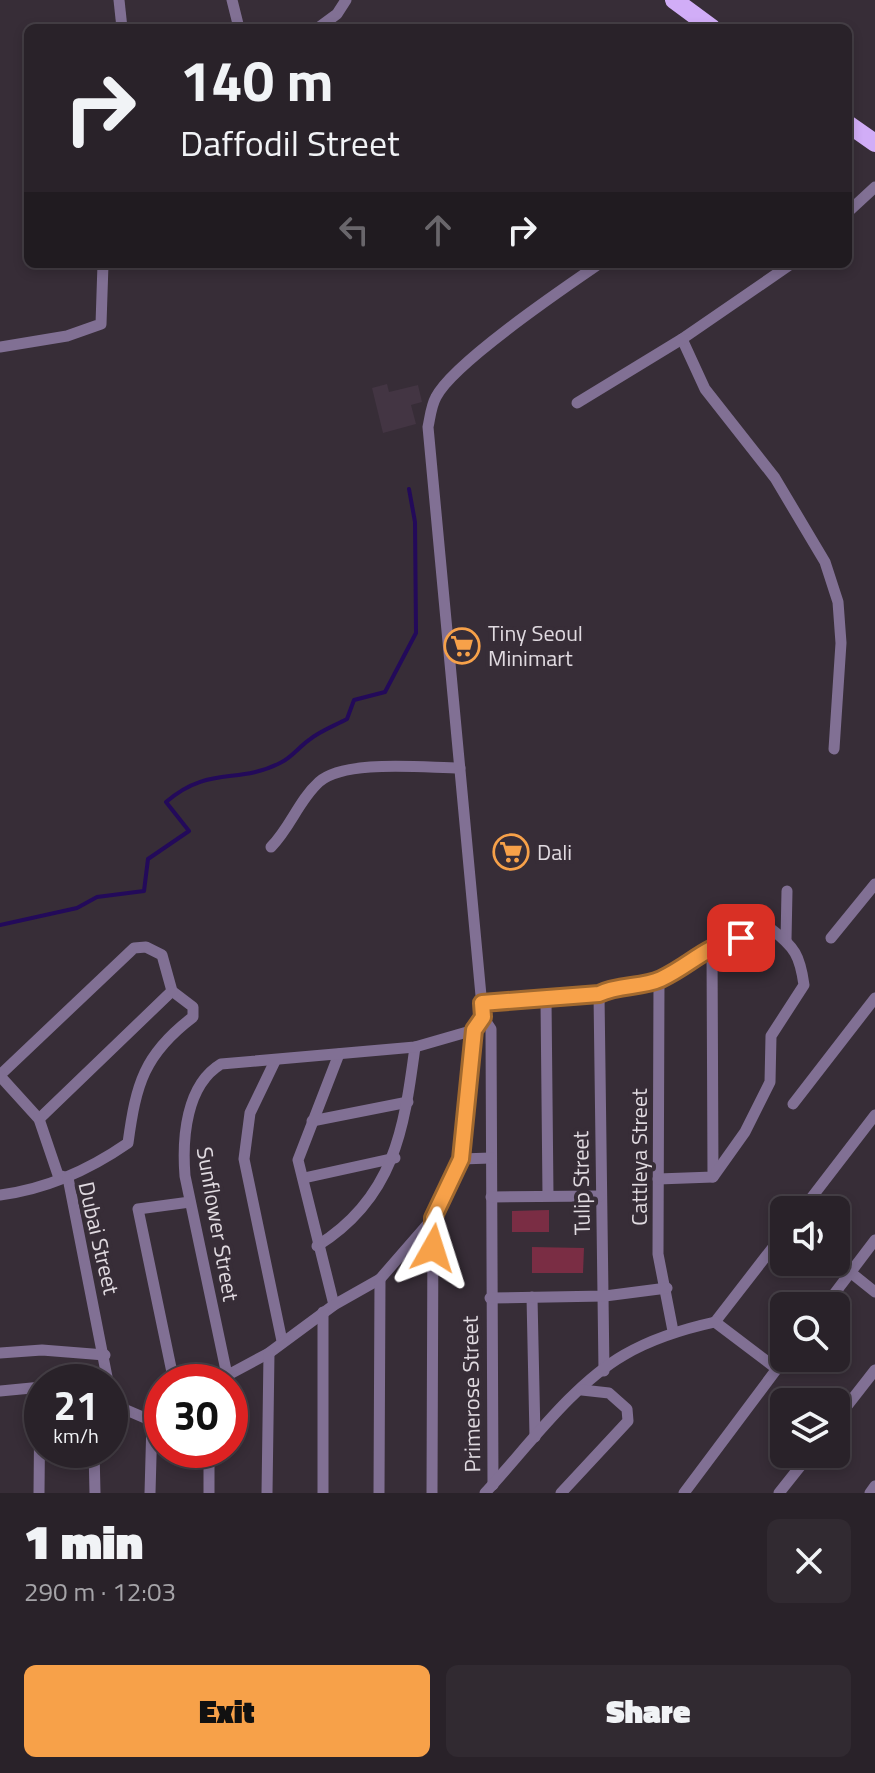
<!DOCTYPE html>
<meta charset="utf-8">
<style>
:root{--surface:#292229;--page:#312a31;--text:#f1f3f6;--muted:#a5a4a8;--line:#453f46;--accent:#f7a149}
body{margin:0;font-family:"Titillium Web",sans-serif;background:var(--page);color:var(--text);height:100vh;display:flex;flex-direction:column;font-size:30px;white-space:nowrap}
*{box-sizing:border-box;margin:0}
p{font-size:26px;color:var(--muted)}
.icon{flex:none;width:44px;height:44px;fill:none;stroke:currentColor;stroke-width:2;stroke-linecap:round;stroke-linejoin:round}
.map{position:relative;height:1493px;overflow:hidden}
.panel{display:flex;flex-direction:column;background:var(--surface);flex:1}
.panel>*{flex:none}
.top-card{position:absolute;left:24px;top:24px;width:828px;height:244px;border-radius:12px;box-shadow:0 4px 12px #0003,0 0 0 2px var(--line);background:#292229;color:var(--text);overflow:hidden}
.tools{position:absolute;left:770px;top:1196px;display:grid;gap:16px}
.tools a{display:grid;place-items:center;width:80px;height:80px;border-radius:12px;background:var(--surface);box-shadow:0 4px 12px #0003,0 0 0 2px var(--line);font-size:40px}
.speed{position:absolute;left:24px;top:1364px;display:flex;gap:16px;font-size:40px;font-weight:700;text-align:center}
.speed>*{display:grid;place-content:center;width:104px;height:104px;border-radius:50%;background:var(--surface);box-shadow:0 4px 12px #0003,0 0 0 2px var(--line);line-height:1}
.speed small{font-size:20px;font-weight:400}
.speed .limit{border:12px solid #d22;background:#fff;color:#111}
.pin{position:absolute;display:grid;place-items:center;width:68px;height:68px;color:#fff;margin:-34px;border-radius:16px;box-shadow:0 4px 12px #0006}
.me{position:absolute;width:88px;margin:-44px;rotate:6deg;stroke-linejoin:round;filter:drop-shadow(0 0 6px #0008)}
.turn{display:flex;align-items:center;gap:28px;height:168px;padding:0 24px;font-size:36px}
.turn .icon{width:104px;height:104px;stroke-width:2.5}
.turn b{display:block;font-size:56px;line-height:68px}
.lanes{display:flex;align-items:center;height:76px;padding:0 24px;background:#0003;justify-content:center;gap:40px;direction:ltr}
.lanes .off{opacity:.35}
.round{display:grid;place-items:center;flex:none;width:84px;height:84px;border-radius:12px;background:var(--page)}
.summary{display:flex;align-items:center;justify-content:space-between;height:136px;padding:0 24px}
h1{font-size:48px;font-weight:800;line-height:60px}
.cta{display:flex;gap:16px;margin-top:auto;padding:16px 24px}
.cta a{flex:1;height:92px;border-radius:12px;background:var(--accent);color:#111;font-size:32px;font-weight:800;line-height:92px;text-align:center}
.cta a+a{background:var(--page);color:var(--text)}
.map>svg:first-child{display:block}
.built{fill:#433543}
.green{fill:#7a2d44}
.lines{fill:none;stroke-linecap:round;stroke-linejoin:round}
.stream{stroke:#230a5a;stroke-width:4}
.minor{stroke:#817094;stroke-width:11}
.primary{stroke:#d1adf7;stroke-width:18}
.route-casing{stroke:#a1692f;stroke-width:20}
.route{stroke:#f7a149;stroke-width:14}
.labels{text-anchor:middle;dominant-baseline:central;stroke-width:8;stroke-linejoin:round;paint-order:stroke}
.poi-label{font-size:22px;fill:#e0dae0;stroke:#372d37;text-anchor:start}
.street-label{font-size:22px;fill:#e0dae0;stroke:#372d37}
</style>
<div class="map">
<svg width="875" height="1493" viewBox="0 0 875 1493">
<rect width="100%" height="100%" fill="#372d37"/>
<!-- built -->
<path class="built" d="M387 384 389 392 418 385 422 402 411 405 416 424 383 433 372 388Z"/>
<!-- green -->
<g class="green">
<path d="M549 1210V1232H512V1211Z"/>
<path d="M532 1247 584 1248 583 1273H532Z"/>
</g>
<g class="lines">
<!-- stream -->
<path class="stream" d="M0 925 77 908 97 897 144 891 148 859 189 831 166 802C209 765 237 785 280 763 291 758 299 747 309 740 320 731 334 726 347 719L354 700 385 692 416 633 415 522 409 489"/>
<!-- minor -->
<g class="minor">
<path d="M119 0 122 28"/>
<path d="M232 0 239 28"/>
<path d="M318 28 337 14 346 0"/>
<path d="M848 212 875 187"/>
<path d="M791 264 682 339 705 389 775 478 825 562 838 602 841 643 834 749"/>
<path d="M0 347 67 336 101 324 103 264"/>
<path d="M577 403 682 339"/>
<path d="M271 847C290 828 299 800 319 782 345 759 425 768 460 768"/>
<path d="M831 938 875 884"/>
<path d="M786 940 787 891"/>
<path d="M712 945 713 1177"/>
<path d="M659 980 658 1254 673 1331"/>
<path d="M599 994 604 1371"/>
<path d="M546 1000 548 1195"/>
<path d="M482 1003 599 994 615 986 659 980 712 945 771 929C795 947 800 956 804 985L771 1036 770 1082 745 1132 713 1177 658 1179"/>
<path d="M483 1017 428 427C430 418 431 406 436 397 453 363 564 288 599 264"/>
<path d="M483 1017 491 1029 493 1485"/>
<path d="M275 1061 250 1113 244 1159 282 1341"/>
<path d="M0 1075 134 948 146 947 162 955 172 991 193 1007V1017C144 1054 136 1084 128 1143 89 1170 47 1189 0 1195"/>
<path d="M0 1076 39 1119 58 1175 68 1178"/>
<path d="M793 1104 875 998"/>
<path d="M39 1119 172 991"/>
<path d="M312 1121 408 1102"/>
<path d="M461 1159 491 1158"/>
<path d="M68 1178 108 1382"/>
<path d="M304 1178 395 1158"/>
<path d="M491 1197 600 1196"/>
<path d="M802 1210 875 1115"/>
<path d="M317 1246C394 1198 404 1130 415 1047"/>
<path d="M850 1272 875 1292"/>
<path d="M532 1297 535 1437"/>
<path d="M490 1298 605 1296 667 1288"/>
<path d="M334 1305 298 1160 339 1054"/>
<path d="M825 1306 875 1240"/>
<path d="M715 1322 784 1233"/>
<path d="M715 1322 777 1369"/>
<path d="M0 1353 42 1350 105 1355"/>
<path d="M227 1375 185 1176C182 1138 186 1085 221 1064L415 1047 474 1030"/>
<path d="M174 1382 138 1209 190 1202"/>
<path d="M215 1382 269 1353 334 1305 380 1279 433 1218 461 1159 474 1030 478 1024"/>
<path d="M0 1391 42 1387"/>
<path d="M110 1403 152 1421 162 1414"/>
<path d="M836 1420 875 1370"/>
<path d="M94 1450 95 1493"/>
<path d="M209 1450V1493"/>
<path d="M39 1493 40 1387"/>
<path d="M150 1493 152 1421"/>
<path d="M267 1493 269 1353"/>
<path d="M323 1493V1312"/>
<path d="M379 1493 380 1279"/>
<path d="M432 1493 433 1218"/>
<path d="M485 1493C526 1449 572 1385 624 1355 653 1338 683 1329 715 1322"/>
<path d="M561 1493 628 1421 627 1409 609 1393 582 1390"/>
<path d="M684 1493 785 1358"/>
<path d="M779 1493 810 1454"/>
<path d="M870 1493 875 1486"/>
</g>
<!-- primary -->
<g class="primary">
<path d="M674 0 712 28"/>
<path d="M848 124 875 143"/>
</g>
</g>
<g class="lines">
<defs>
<path id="route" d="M433 1248V1218L461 1159 474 1030 483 1017 482 1003 599 994C619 984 642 988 661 979 694 963 701 948 741 938"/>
</defs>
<!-- route casing -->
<use href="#route" class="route-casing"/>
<!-- route -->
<use href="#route" class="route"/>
</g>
<!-- icons -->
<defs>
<symbol id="supermarket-ring" viewBox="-11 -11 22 22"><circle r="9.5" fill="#372d37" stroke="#f7a149" stroke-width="1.5"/><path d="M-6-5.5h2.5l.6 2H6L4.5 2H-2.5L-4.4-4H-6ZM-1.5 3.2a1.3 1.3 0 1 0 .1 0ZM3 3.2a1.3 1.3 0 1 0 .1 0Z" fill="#f7a149"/></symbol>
</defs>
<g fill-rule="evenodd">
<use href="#supermarket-ring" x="442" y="626" width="40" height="40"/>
<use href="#supermarket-ring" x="491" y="832" width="40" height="40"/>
</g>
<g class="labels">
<!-- poi labels -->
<g class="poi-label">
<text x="488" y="633">Tiny Seoul<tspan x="488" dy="25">Minimart</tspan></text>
<text x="537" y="852">Dali</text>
</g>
<!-- street labels -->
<g class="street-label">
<text transform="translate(639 1157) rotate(-90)">Cattleya Street</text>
<text transform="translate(581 1183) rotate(-91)">Tulip Street</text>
<text transform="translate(218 1224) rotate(80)">Sunflower Street</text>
<text transform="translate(99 1238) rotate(77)">Dubai Street</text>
<text transform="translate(471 1394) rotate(-91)">Primerose Street</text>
</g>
</g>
</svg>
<div class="tools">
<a><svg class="icon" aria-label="sound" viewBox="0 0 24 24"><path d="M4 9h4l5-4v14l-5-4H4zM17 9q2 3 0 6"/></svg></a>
<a><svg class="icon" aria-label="search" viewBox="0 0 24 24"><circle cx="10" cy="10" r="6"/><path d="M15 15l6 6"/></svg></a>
<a><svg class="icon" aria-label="layers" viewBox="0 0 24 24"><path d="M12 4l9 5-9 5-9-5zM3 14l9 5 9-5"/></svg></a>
</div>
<div class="speed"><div>21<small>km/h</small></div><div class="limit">30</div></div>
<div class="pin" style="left:741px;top:938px;background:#d93025"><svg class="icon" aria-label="arrive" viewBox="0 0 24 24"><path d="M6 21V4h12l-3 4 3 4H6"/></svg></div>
<svg class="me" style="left:433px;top:1248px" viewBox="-20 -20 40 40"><path d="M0-17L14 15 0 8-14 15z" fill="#f7a149" stroke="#fff" stroke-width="4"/></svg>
<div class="top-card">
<div class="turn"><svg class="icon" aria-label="right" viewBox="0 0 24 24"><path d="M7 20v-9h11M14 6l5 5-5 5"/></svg><div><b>140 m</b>Daffodil Street</div></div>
<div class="lanes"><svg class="icon off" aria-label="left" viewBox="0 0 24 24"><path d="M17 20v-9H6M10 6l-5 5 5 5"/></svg><svg class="icon off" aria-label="ahead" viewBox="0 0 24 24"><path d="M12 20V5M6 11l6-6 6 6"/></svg><svg class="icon" aria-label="right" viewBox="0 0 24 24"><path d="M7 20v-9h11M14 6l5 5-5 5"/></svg></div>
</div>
</div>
<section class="panel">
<div class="summary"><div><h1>1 min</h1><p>290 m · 12:03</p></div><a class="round"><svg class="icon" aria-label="close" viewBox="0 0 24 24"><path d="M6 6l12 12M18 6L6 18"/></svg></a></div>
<div class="cta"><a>Exit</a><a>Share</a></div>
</section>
